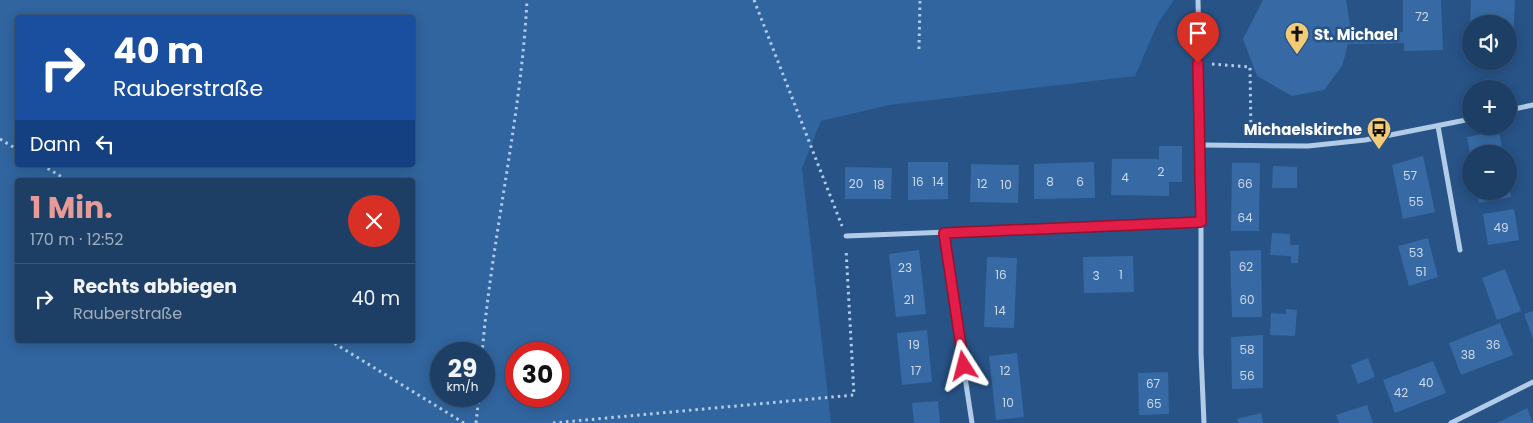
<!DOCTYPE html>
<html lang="de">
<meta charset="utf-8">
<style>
:root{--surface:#1d3e65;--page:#2a496e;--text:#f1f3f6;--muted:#a0aebf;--line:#3b5779;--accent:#e69b98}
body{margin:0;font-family:Poppins,sans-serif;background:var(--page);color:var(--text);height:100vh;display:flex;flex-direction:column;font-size:19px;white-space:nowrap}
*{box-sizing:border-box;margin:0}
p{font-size:16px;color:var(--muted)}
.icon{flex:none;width:28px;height:28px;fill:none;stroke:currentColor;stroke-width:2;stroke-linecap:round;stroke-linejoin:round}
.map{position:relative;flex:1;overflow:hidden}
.sheet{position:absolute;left:15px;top:178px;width:400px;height:165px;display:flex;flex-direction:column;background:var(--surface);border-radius:5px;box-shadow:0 2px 12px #0003,0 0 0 1px var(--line)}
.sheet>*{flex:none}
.hud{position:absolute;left:15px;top:15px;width:400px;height:152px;border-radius:5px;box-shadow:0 2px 12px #0003,0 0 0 1px var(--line);background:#1a4fa0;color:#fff;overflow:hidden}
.tools{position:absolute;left:1462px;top:15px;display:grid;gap:10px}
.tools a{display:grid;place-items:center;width:55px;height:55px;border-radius:50%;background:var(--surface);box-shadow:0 2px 12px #0003,0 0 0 1px var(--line);font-size:25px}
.speed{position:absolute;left:430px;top:342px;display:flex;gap:10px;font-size:25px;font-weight:700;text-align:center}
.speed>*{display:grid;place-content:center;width:65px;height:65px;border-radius:50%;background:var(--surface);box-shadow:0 2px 12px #0003,0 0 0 1px var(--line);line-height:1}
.speed small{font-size:12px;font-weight:400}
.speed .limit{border:8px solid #d22;background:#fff;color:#111}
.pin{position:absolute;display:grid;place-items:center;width:42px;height:42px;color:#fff;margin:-51px -21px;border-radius:50% 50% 50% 0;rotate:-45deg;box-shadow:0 0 5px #0007}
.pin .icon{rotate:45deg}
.me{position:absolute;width:55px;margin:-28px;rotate:351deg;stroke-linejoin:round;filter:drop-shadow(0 0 4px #0008)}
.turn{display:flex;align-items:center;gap:18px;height:105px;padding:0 15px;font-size:22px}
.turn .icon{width:65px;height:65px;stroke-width:2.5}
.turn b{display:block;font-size:35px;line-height:42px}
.then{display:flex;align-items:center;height:48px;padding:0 15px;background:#0003;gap:10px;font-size:19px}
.round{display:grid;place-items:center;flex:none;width:52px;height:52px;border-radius:26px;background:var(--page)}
.summary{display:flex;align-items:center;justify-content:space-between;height:85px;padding:0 15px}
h1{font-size:30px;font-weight:700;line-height:38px;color:var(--accent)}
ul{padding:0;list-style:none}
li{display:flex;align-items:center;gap:15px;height:70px;padding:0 15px;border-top:1px solid var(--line)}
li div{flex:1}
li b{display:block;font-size:19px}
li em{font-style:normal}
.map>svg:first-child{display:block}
.green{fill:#31659f;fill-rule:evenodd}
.building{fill:#376aa4}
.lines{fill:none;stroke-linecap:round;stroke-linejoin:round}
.path{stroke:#b2cce8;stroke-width:3;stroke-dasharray:2.5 4;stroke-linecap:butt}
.minor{stroke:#b2cce8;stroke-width:5}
.route-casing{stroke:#92132f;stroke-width:12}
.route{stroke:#e11d48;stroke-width:9}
.labels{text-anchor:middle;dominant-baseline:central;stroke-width:5;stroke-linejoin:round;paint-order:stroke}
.number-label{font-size:12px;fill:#cddae8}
.poi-label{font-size:15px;font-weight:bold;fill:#fff;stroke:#275387;text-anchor:start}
</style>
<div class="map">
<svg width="1533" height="423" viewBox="0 0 1533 423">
<rect width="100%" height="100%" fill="#275387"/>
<!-- green -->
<path class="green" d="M0 0H1174L1158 23 1135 76 889 105 821 121 802 168 831 423H0ZM18 18H412V165H18ZM18 180H412V340H18ZM441 354H484V396H441ZM516 354H559V396H516Z"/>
<!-- building -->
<g class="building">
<path d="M1263 0H1346L1351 34 1403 32V0H1441L1443 50 1404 51V43L1348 44 1342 66 1324 90 1292 96 1257 76 1243 39Z"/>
<path d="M1471 0H1515L1512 61 1509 60V24H1470Z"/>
<path d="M1470 27H1471V59H1468Z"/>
<path d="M1499 131 1503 154H1470L1467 137Z"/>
<path d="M1159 146H1182V182H1169V196L1111 195 1112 159H1159Z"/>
<path d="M1423 156 1435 212 1403 219 1392 165Z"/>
<path d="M908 162H948V199L908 200Z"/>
<path d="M1094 162 1095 198 1034 199V164Z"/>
<path d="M1232 163H1260L1259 231H1231Z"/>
<path d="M971 164 1019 165 1018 203 970 202Z"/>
<path d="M1273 166 1297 167V188H1272Z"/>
<path d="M845 167 892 168 891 199H845Z"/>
<path d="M1477 191H1510L1511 197 1479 203Z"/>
<path d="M1514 209 1519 240 1488 245 1483 214Z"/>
<path d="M1272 233 1290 234V245H1299L1298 263H1291V256L1270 255Z"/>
<path d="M1428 238 1438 277 1409 286 1398 246Z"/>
<path d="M919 250 926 314 896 317 889 254Z"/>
<path d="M1261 250 1262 317H1232L1230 251Z"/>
<path d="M1133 256 1134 292 1084 293 1083 257Z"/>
<path d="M987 257 1017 258 1014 328 984 327Z"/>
<path d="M1505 269 1521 311 1497 320 1482 278Z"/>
<path d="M1286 309 1297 310 1295 336 1270 335 1271 313 1286 314Z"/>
<path d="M1533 311V339L1524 314Z"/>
<path d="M1500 323 1513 355 1461 375 1449 343Z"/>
<path d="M927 330 932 382 902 385 897 333Z"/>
<path d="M1263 335V388L1232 389 1231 337Z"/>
<path d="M1017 353 1024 417 996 420 989 356Z"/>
<path d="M1368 358 1375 377 1358 384 1351 365Z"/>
<path d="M1433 361 1446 393 1395 413 1383 380Z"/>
<path d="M1168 372 1169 414 1139 415 1138 373Z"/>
<path d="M938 401 940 423H914L912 403Z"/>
<path d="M1367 405 1373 423H1339L1336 415Z"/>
<path d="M1527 408 1533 423H1496L1501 421Z"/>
<path d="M1261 413 1263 423H1238L1237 419Z"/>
</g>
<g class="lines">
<!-- path -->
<g class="path">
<path d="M754 0 842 226"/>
<path d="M919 49 920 0"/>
<path d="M1212 64 1250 67 1251 133"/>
<path d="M0 139 18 150"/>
<path d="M42 165 67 180"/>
<path d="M329 340 464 423"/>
<path d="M482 354C492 235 521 119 527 0"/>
<path d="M476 423 479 396"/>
<path d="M553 423 854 395 846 249"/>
</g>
<!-- minor -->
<g class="minor">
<path d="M1198 0 1201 145V353L1204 423"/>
<path d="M1509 110 1533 105"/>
<path d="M1438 126 1460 250"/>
<path d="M1201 145 1308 146 1365 140 1471 119"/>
<path d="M943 233 972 423"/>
<path d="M846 236 1201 222"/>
<path d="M1451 423 1533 382"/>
</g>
</g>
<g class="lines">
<defs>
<path id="route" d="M964 366 944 233 1201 222 1198 63"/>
</defs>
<!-- route casing -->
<use href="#route" class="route-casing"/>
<!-- route -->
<use href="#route" class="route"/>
</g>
<!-- icons -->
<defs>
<symbol id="church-pin" viewBox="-11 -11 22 30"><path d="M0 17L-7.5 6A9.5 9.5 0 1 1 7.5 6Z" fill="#f1cb77" stroke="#275387"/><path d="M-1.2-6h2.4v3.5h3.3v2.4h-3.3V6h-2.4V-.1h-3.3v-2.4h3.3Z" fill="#111"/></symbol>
<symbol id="bus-pin" viewBox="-11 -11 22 30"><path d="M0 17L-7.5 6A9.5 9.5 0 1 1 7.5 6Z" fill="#f1cb77" stroke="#275387"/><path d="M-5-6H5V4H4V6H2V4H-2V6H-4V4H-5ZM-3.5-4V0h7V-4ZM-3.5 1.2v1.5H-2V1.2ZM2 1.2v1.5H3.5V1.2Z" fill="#111"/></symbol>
</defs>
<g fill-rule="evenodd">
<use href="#church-pin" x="1283" y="20" width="28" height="38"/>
<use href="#bus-pin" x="1365" y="115" width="28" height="38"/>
</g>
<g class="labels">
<!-- number labels -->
<g class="number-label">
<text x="1422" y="16">72</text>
<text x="1161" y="171">2</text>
<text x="1410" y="175">57</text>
<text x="1125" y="177">4</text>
<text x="918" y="181">16</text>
<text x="938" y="181">14</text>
<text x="1050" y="181">8</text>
<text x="1080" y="181">6</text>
<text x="856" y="183">20</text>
<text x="982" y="183">12</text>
<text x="1245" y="183">66</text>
<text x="879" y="184">18</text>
<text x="1006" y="184">10</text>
<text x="1416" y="201">55</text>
<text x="1245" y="217">64</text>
<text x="1501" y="227">49</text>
<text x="1416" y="252">53</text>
<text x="1246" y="266">62</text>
<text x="905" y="267">23</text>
<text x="1421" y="271">51</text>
<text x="1001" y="274">16</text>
<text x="1121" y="274">1</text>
<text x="1096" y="275">3</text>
<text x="909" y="299">21</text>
<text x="1247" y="299">60</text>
<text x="1000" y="310">14</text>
<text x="914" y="344">19</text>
<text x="1493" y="344">36</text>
<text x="1247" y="349">58</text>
<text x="1468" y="354">38</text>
<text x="916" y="370">17</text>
<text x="1005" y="370">12</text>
<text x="1247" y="375">56</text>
<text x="1426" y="382">40</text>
<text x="1153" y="383">67</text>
<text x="1401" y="392">42</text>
<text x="1008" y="402">10</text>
<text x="1154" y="403">65</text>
</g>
<!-- poi labels -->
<g class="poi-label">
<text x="1314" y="34">St. Michael</text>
<text x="1362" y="129" text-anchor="end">Michaelskirche</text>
</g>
</g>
</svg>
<div class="tools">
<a><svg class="icon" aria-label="sound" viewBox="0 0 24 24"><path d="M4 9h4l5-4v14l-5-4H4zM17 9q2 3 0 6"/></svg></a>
<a>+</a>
<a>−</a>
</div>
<div class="speed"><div>29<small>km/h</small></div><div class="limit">30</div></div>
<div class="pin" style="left:1198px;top:63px;background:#d93025"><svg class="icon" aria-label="arrive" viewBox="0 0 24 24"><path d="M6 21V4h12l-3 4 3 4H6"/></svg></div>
<svg class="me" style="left:964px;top:366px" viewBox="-20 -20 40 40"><path d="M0-17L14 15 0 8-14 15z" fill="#e11d48" stroke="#fff" stroke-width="4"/></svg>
<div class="hud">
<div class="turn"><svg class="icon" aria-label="right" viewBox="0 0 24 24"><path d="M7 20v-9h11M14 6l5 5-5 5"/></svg><div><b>40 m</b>Rauberstraße</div></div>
<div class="then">Dann<svg class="icon" aria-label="left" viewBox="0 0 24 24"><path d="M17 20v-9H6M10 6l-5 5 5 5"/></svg></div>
</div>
<section class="sheet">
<div class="summary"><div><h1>1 Min.</h1><p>170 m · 12:52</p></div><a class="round" style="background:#d93025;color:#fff"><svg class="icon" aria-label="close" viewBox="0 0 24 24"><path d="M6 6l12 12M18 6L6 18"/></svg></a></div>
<ul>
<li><svg class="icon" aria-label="right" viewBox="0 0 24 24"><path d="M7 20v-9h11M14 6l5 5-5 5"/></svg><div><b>Rechts abbiegen</b><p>Rauberstraße</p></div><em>40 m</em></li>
</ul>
</section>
</div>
